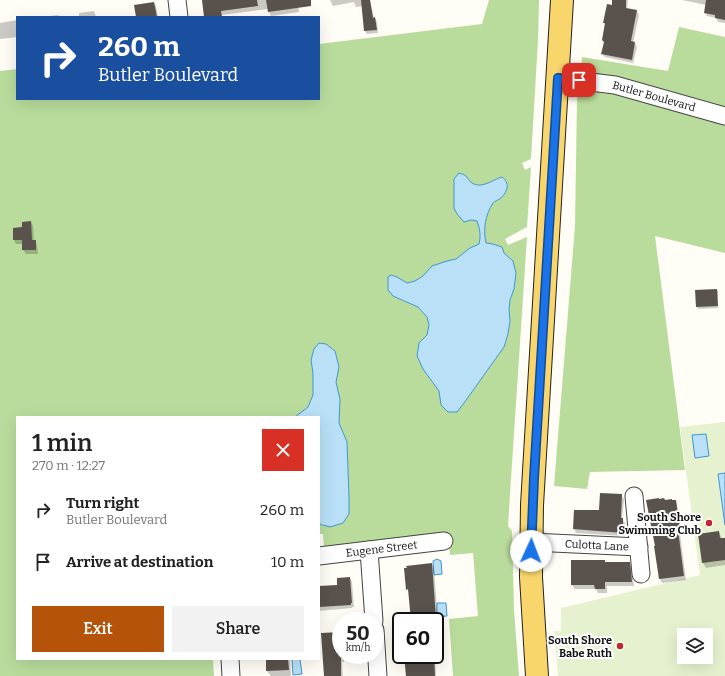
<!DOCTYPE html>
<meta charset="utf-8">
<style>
:root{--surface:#fff;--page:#f2f2f2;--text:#222;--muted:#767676;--accent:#b45309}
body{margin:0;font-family:Bitter,serif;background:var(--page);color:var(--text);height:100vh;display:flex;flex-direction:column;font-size:15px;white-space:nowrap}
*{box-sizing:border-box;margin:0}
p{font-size:13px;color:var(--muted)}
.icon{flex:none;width:22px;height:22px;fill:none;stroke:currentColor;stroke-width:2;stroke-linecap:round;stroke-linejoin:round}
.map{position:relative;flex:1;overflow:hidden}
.sheet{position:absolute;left:16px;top:416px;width:304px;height:244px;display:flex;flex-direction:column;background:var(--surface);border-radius:0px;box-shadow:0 4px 16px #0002}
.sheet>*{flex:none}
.hud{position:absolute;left:16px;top:16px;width:304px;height:84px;border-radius:0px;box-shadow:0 4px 16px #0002;background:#1a4fa0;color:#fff;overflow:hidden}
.buttons{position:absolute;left:677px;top:628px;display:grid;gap:8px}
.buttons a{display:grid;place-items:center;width:36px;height:36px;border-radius:0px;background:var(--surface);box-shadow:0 4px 16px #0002;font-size:20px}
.speed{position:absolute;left:332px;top:612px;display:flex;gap:8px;font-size:20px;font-weight:700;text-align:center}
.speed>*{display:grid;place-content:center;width:52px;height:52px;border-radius:50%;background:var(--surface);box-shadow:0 4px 16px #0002;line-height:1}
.speed small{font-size:10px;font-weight:400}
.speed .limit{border:2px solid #111;border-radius:6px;background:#fff;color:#111}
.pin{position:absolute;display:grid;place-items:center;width:34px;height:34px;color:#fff;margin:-17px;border-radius:8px;box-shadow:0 2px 6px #0006}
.me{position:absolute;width:44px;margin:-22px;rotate:2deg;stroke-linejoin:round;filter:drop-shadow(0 0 3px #0008)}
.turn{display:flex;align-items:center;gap:14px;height:84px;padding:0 16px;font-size:18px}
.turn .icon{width:52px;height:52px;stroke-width:2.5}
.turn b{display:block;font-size:28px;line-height:34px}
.round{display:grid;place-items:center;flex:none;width:42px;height:42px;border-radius:0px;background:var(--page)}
.summary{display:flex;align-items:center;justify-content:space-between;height:68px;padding:0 16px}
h1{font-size:24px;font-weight:600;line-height:30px}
.cta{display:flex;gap:8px;margin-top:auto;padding:8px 16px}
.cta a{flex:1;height:46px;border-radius:0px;background:var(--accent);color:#fff;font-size:16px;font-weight:600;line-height:46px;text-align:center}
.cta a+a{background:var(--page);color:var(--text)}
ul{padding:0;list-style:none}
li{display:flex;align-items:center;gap:12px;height:52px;padding:0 16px}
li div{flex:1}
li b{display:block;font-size:15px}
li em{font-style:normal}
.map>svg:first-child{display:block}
.forest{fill:#b9dc9c;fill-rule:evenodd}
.pitch{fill:#e6f2cf;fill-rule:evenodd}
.water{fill:#b9e0f7;stroke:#3f96cf}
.shadow{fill:#0003}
.building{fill:#5a524d}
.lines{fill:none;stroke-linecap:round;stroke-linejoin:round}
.minor-casing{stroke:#444;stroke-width:19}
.major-casing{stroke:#222;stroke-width:24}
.minor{stroke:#fff;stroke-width:17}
.major{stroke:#f9d66b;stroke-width:22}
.route-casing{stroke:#114b97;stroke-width:10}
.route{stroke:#1a73e8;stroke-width:7}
.poi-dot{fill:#c4262e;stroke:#fff;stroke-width:1.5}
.labels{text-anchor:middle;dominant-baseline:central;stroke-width:4;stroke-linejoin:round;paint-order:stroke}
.street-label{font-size:11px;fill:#111;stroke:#fff}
.poi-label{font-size:11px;font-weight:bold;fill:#111;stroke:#fff;text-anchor:end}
</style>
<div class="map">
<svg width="725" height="676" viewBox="0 0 725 676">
<rect width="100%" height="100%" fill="#fffdf5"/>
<!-- forest -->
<g class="forest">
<path d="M489 0H539L538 40 531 159 522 163 525 170 531 167 527 227 505 239 508 245 527 237 511 479 508 526 512 531 514 610 519 676H453L449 619 478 616 473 553 450 555 448 533 324 549 323 534H319V524L324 526 349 497 347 442 339 423 340 399 336 382 339 366 335 351 326 344 319 343 314 349 311 360 313 373V395L308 407 295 417H17V659H213L214 676H0V71L17 69V99H319V44L482 24ZM486 243 493 244 504 253 516 273 514 289 510 300 509 310 510 321 508 334 504 347 464 403 457 411 441 405 439 391 423 369 419 343 427 335 429 325 427 317 418 307 408 302 397 277 407 283 415 281 423 276 432 266 447 261 456 259Z"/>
<path d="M679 27 725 37V111L584 74C580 69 582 63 582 57L668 71Z"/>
<path d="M586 86 725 122V253L655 236 685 470 590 472 587 489 554 486 575 226 577 100 578 91 581 87Z"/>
</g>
<!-- pitch -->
<path class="pitch" d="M725 422V676H558L554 631H561V608L700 575 680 427ZM684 635H706V657H684Z"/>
<!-- water -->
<g class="water">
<path d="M459 173C461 174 464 174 466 176 468 178 469 181 472 183 482 189 492 180 502 177 510 183 508 191 501 198 498 200 495 201 493 203 485 215 483 230 486 243L493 244 502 247 504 253 513 261 516 273 514 289 510 300 509 310 510 321 508 334 504 347 464 403 457 412H448L441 405 439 391 423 369 417 356 419 343 427 335 429 325 427 317 418 307 393 296 388 290V277L391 275 397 277 407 283 415 281 423 276 432 266 447 261 456 259 470 248 479 244C481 236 480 229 477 221L471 220 464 222 457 214 454 208V179Z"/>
<path d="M319 343 326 344 335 351 339 367 336 382 340 399 339 423 347 442 349 497V514L343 523 330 527 319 524V417H295L308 407 313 395V373L311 360 314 349Z"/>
<path d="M706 434 709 456 695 458 692 435Z"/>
<path d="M725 473V525L718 474Z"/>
<path d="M437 559 441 561 442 574 434 575 433 561Z"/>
<path d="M437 603H446L447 616 437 617Z"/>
<path d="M292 659H300L302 674 293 675Z"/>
</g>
<!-- shadow -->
<g class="shadow">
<path d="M203 0H298L299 12 271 16 269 12 268 9 222 15 223 17H205Z"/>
<path d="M330 0H370L374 18H375L377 22 378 33 367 34 365 31 363 6 356 7 354 2 333 6Z"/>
<path d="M613 0H628L627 9 637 11 639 15 633 43H635L637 47 633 63 605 57 602 54 605 43 606 26 604 23 613 6Z"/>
<path d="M682 0H725V23L718 22 716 18 707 16 705 13 706 5Z"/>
<path d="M154 3 156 6 158 17H137Z"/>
<path d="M94 11 96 17H79V13Z"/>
<path d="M58 15 60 17H43Z"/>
<path d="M17 20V37L0 39V23Z"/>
<path d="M31 222 33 226 34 241H35L37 245 38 254H26L23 250V244H16L14 240V229L23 228Z"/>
<path d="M696 290H717L718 291V308L698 309 697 307Z"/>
<path d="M621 495 624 499 622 519 625 523 624 536 576 533 574 529 600 511Z"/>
<path d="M659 500 675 501 677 505 682 534H680L686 580 662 583 660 579 655 547Z"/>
<path d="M719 532 722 539H725V568V565L706 568 703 563Z"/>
<path d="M606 563H629L632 567 634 586H607V593H598L596 589H575L572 585Z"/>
<path d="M432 564 434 568 438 622H435V621H412L410 593 407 589Z"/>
<path d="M350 578 352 582 354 607H352V608L319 611V587L338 586Z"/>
<path d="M341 634V655H344V662H342L343 676H325Z"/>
<path d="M405 655H435L436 676H407Z"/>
<path d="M266 659H290L291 676H271L267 671Z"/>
</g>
<!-- building -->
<g class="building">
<path d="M202 0H257L258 6 221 11 222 17H204Z"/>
<path d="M266 0H311V6L268 12Z"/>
<path d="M361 0H370L373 18 375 17 377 30 364 31Z"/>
<path d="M612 0H626V8L637 10 631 41 635 42 632 60 601 54 604 42 602 40 605 23H603L607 4 612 5Z"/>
<path d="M706 0H725V20L715 18V15L704 13Z"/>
<path d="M154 2 157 17H136L134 5Z"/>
<path d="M31 221 32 240H36V250H22V240H13V228L22 227V222Z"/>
<path d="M717 289 718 306 696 307 695 290Z"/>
<path d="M600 493 622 494 621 518H623V533L573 529 574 510H599Z"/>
<path d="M659 498V499L664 498 665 500 672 499V500H676L680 530H678L684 576 659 579 654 546H655L646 500Z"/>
<path d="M719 531 720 538H725V560L702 563 698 534Z"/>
<path d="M571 560H605V562H630L632 582H605V589H595L594 585H571Z"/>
<path d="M432 563 436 618 411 621 408 589 406 590 404 568H407L406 566Z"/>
<path d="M350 577 352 603H351V605L319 607V586L337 585V578Z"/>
<path d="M341 632V676H324L321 633Z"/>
<path d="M404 655H434L435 676H406Z"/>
<path d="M266 659H288L289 670 266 671Z"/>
</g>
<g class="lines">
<defs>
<g id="minor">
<path d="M177 0 179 17"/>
<path id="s1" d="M558 78 615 85 725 116"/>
<path d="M634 496 641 574"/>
<path id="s2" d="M531 542 639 547"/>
<path d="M369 550 374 621"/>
<path id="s3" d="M319 556 444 541"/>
<path d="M375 630 378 676"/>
<path d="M230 659 231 676"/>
</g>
<path id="major" d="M537 676 531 577 532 505 562 0"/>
</defs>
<!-- minor casing -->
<use href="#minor" class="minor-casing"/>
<!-- major casing -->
<use href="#major" class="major-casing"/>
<!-- minor -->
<use href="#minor" class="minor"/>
<!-- major -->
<use href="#major" class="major"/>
</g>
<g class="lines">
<defs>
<path id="route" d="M531 551 534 478 558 78 579 80"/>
</defs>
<!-- route casing -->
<use href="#route" class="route-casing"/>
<!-- route -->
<use href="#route" class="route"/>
</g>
<!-- markers -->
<g class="poi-dot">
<circle cx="709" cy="523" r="4"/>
<circle cx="620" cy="646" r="4"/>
</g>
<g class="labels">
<!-- street labels -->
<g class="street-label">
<text stroke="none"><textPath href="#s1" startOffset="98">Butler Boulevard</textPath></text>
<text stroke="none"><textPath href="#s2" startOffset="66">Culotta Lane</textPath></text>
<text stroke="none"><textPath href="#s3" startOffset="63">Eugene Street</textPath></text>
</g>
<!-- poi labels -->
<g class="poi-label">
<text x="701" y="517">South Shore<tspan x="701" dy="13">Swimming Club</tspan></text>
<text x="612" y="640">South Shore<tspan x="612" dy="13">Babe Ruth</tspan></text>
</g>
</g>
</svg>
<div class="buttons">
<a><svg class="icon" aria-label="layers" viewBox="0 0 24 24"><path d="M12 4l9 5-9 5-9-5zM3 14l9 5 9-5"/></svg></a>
</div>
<div class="speed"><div>50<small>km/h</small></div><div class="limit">60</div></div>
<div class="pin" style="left:579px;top:80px;background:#d93025"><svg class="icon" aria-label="arrive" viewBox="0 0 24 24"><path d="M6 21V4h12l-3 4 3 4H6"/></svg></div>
<svg class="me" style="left:531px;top:551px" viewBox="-20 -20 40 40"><circle r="19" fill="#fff"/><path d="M0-13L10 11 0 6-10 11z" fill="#1a73e8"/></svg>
<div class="hud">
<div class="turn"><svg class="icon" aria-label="right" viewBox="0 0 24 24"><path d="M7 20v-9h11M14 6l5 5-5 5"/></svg><div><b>260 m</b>Butler Boulevard</div></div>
</div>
<section class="sheet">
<div class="summary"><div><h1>1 min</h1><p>270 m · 12:27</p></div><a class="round" style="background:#d93025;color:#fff"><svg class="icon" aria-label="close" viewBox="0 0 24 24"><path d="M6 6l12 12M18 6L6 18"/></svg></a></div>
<ul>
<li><svg class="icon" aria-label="right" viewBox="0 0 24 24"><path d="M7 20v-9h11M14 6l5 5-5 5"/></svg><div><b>Turn right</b><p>Butler Boulevard</p></div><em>260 m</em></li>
<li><svg class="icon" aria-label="arrive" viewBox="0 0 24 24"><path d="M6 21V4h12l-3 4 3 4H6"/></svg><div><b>Arrive at destination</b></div><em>10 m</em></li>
</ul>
<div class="cta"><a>Exit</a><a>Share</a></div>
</section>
</div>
